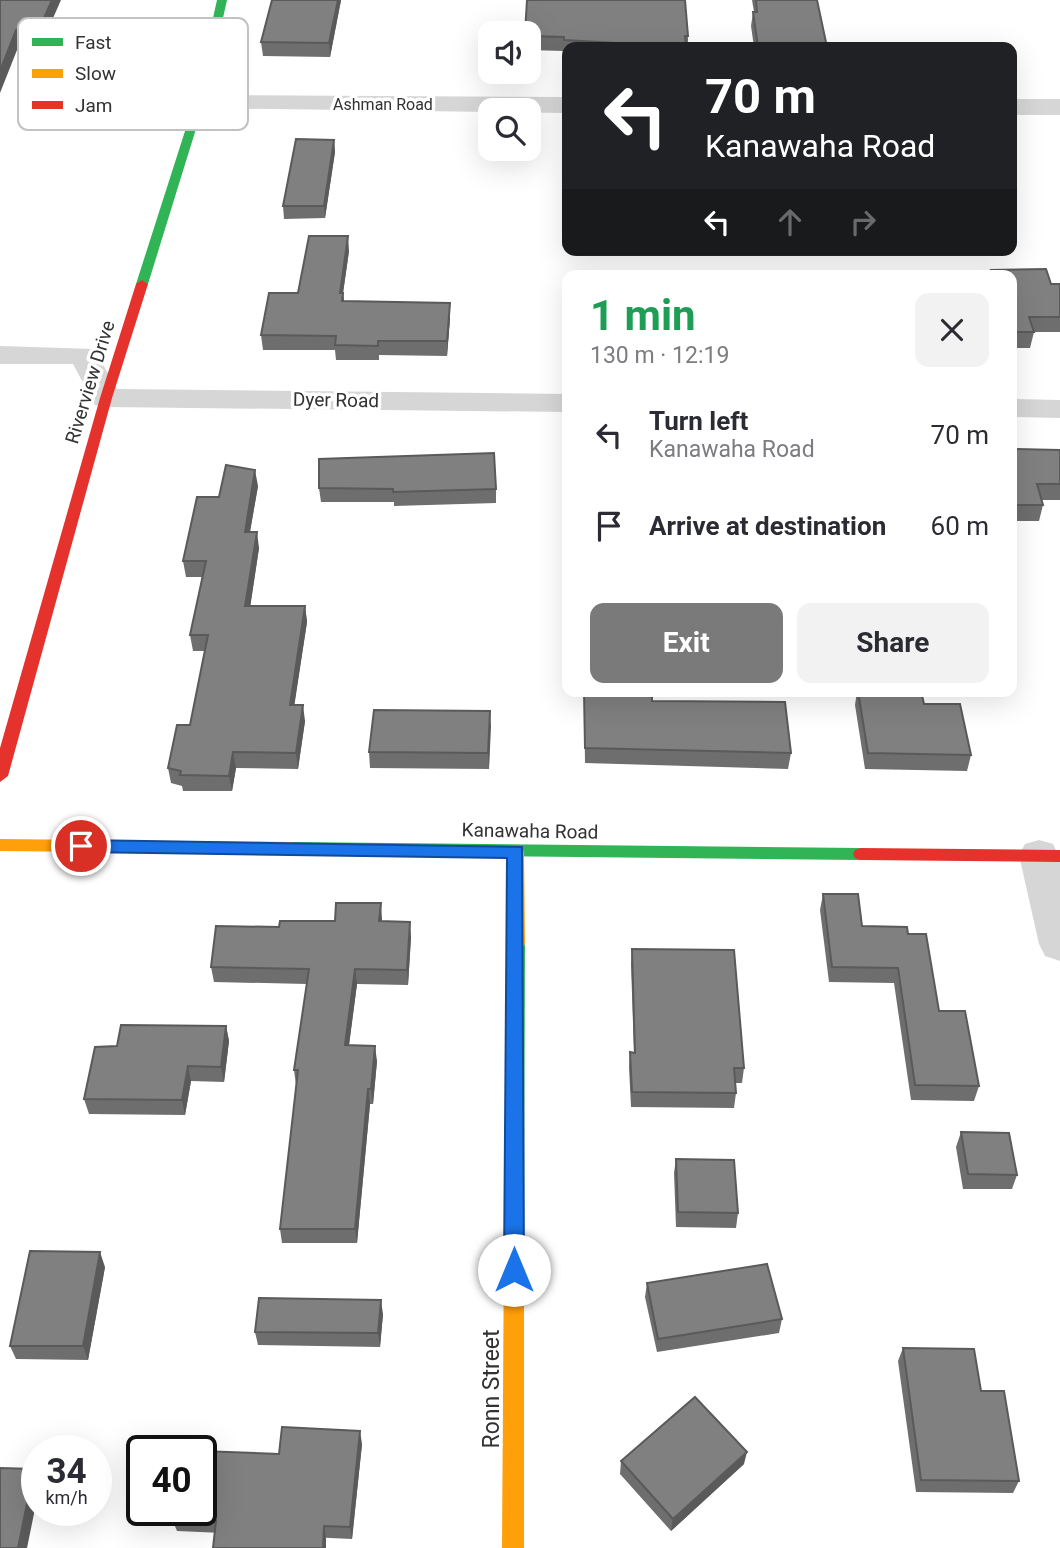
<!DOCTYPE html>
<meta charset="utf-8">
<style>
:root{--surface:#fff;--page:#f2f2f3;--text:#2b2b33;--muted:#7c7c81;--accent:#7a7a7a}
body{margin:0;font-family:Roboto,sans-serif;background:var(--page);color:var(--text);height:100vh;display:flex;flex-direction:column;font-size:26px;white-space:nowrap}
*{box-sizing:border-box;margin:0}
p{font-size:23px;color:var(--muted)}
.icon{flex:none;width:38px;height:38px;fill:none;stroke:currentColor;stroke-width:2;stroke-linecap:round;stroke-linejoin:round}
.map{position:relative;flex:1;overflow:hidden}
.side{position:absolute;left:562px;top:270px;width:455px;height:427px;display:flex;flex-direction:column;background:var(--surface);border-radius:14px;box-shadow:0 7px 28px #0002}
.side>*{flex:none}
.banner{position:absolute;left:562px;top:42px;width:455px;height:214px;border-radius:14px;box-shadow:0 7px 28px #0002;background:#202124;color:#fff;overflow:hidden}
.controls{position:absolute;left:478px;top:21px;display:grid;gap:14px}
.controls a{display:grid;place-items:center;width:63px;height:63px;border-radius:14px;background:var(--surface);box-shadow:0 7px 28px #0002;font-size:35px}
.speed{position:absolute;left:21px;top:1435px;display:flex;gap:14px;font-size:35px;font-weight:700;text-align:center}
.speed>*{display:grid;place-content:center;width:91px;height:91px;border-radius:50%;background:var(--surface);box-shadow:0 7px 28px #0002;line-height:1}
.speed small{font-size:18px;font-weight:400}
.speed .limit{border:4px solid #111;border-radius:10px;background:#fff;color:#111}
.pin{position:absolute;display:grid;place-items:center;width:60px;height:60px;color:#fff;margin:-30px;border:4px solid #fff;border-radius:50%;box-shadow:0 2px 7px #0007}
.me{position:absolute;width:77px;margin:-38px;rotate:0deg;stroke-linejoin:round;filter:drop-shadow(0 0 5px #0008)}
.turn{display:flex;align-items:center;gap:24px;height:147px;padding:0 28px;font-size:32px}
.turn .icon{width:91px;height:91px;stroke-width:2.5}
.turn b{display:block;font-size:49px;line-height:60px}
.lanes{display:flex;align-items:center;height:66px;padding:0 28px;background:#0003;justify-content:center;gap:35px;direction:ltr}
.lanes .off{opacity:.35}
.round{display:grid;place-items:center;flex:none;width:74px;height:74px;border-radius:14px;background:var(--page)}
.head{display:flex;align-items:center;justify-content:space-between;height:119px;padding:0 28px}
h1{font-size:42px;font-weight:700;line-height:52px;color:#1e9e55}
.cta{display:flex;gap:14px;margin-top:auto;padding:14px 28px}
.cta a{flex:1;height:80px;border-radius:14px;background:var(--accent);color:#fff;font-size:28px;font-weight:700;line-height:80px;text-align:center}
.cta a+a{background:var(--page);color:var(--text)}
ul{padding:0;list-style:none}
li{display:flex;align-items:center;gap:21px;height:91px;padding:0 28px}
li div{flex:1}
li b{display:block;font-size:26px}
li em{font-style:normal}
.map>svg:first-child{display:block}
.lines{fill:none;stroke-linecap:round;stroke-linejoin:round}
.street{fill:#d6d6d6;fill-rule:evenodd}
.fast{fill:#30b455;fill-rule:evenodd}
.slow{fill:#ff9f0a;fill-rule:evenodd}
.jam{fill:#e5322d;fill-rule:evenodd}
.wall{fill:#6e6e6e}
.shaded-wall{fill:#5a5a5a}
.building{fill:#808080;stroke:#5a5a5a;stroke-width:2}
.route{fill:#1a73e8;stroke:#114b97;stroke-width:2}
.labels{text-anchor:middle;dominant-baseline:central;stroke-width:7;stroke-linejoin:round;paint-order:stroke}
.far-street-label{font-size:16px;fill:#323232;stroke:#fff}
.street-label{font-size:19px;fill:#323232;stroke:#fff}
.near-street-label{font-size:23px;fill:#323232;stroke:#fff}
.key{fill:#fff;stroke:#c2c2c2;stroke-width:2}
.key-label{font-size:19px;fill:#323232}
</style>
<div class="map">
<svg width="1060" height="1548" viewBox="0 0 1060 1548">
<rect width="100%" height="100%" fill="#fff"/>
<g class="lines">
<!-- street -->
<g class="street">
<path d="M199 95 567 97V113L190 108 186 103 190 98Z"/>
<rect x="1012" y="99" width="48" height="16"/>
<path d="M0 346 94 349 117 389 567 394V412L106 407 95 405 73 364H0Z"/>
<path d="M1012 399 1060 400V418L1012 417Z"/>
<path d="M1039 840 1053 844 1060 859V961L1045 956 1039 944 1019 855 1025 844Z"/>
</g>
<!-- fast -->
<g class="fast">
<path d="M217 0H227L204 103 148 284 146 287H138L136 284 194 103Z"/>
<path d="M292 842 861 848 867 850 869 854 867 858 861 860 292 854 286 852 284 848 286 844Z"/>
<path d="M516 937 522 939 525 944 524 1243 521 1249 514 1252 507 1249 504 1243 507 944 510 939Z"/>
</g>
<!-- slow -->
<g class="slow">
<path d="M0 839 292 842 298 844 300 848 298 852 292 854 0 851Z"/>
<path d="M516 846 522 848 524 852 525 944 522 949 516 951 510 949 507 944 508 852 510 848Z"/>
<path d="M514 1234 521 1237 524 1243V1548H502L504 1243 507 1237Z"/>
</g>
<!-- jam -->
<g class="jam">
<path d="M142 280 148 284 112 398 8 776 0 782V748L100 398 136 284Z"/>
<path d="M861 848 1060 850V862L861 860 855 858 853 854 855 850Z"/>
</g>
</g>
<!-- wall -->
<g class="wall">
<path d="M272 0H341L330 57 263 56 261 42Z"/>
<path d="M752 0H817L827 47H754L751 26 753 12H754Z"/>
<path d="M528 33 688 36V47H567V55L564 54V51L528 50Z"/>
<path d="M334 140 335 152 325 218 284 219 283 206Z"/>
<path d="M349 251 343 293 344 301 450 318 447 356 379 355V360H336L335 350H263L261 335 298 293Z"/>
<path d="M991 270 1051 284H1060V332H1034L1030 348H1012V275H990Z"/>
<path d="M1012 449 1060 450V500H1041L1043 505 1039 521H1012Z"/>
<path d="M258 486 250 532 259 548 250 606H305L307 622 294 705 305 721 298 769 236 768 232 791H183L182 786 171 783 168 768 190 725 205 651H193L190 635 202 577H186L183 561 219 497Z"/>
<path d="M319 488 496 489V503L394 506V502H321Z"/>
<path d="M584 691 652 701 791 753 788 769 585 763Z"/>
<path d="M857 691H921L924 704 971 755 967 771 865 769 855 705Z"/>
<path d="M490 711 489 769 370 768 369 752Z"/>
<path d="M823 894 862 926 908 934 939 1011 979 1086 974 1101 911 1100 894 983 829 982 820 910Z"/>
<path d="M382 919V921L411 937 408 985 357 984 349 1045 377 1061 373 1104H370L357 1243H282L280 1229 296 1085 294 1070 307 984 214 982 211 967 279 927 335 921Z"/>
<path d="M632 949 744 1068 742 1083H735L736 1093 734 1108 631 1107 629 1067 630 1052 634 1053 631 964Z"/>
<path d="M226 1026 229 1041 224 1082 191 1081 185 1115 89 1114 84 1099 117 1046Z"/>
<path d="M961 1132 1017 1175 1012 1189H963L956 1147Z"/>
<path d="M676 1159 738 1213 736 1228 676 1227 674 1173Z"/>
<path d="M105 1267 88 1360 16 1359 10 1346Z"/>
<path d="M647 1283 782 1319 779 1333 657 1352 645 1297Z"/>
<path d="M383 1314 380 1347 258 1345 255 1332Z"/>
<path d="M903 1348 981 1391 1019 1481 1013 1493 916 1492 898 1361Z"/>
<path d="M362 1444 352 1539 177 1531 172 1519 279 1454Z"/>
<path d="M621 1461 744 1464 671 1531 620 1474Z"/>
</g>
<!-- shaded-wall -->
<g class="shaded-wall">
<path d="M52 0H61L43 41 19 45 0 93V71L16 30Z"/>
<path d="M338 0H341L330 57 329 43Z"/>
<path d="M334 140 335 152 325 218 324 206Z"/>
<path d="M348 236 349 251 343 293 345 307 340 293Z"/>
<path d="M450 303V318L447 356V341Z"/>
<path d="M255 470 258 486 247 548 245 532Z"/>
<path d="M257 532 259 548 248 622 245 606Z"/>
<path d="M305 606 307 622 292 721 290 705Z"/>
<path d="M303 705 305 721 298 769 296 753Z"/>
<path d="M490 711 491 727 489 769 488 753Z"/>
<path d="M233 752 236 768 232 791 229 776Z"/>
<path d="M381 903 382 919 381 937 379 921Z"/>
<path d="M410 922 411 937 408 985 407 970Z"/>
<path d="M355 969 357 984 347 1060 345 1045Z"/>
<path d="M226 1026 229 1041 224 1082 221 1067Z"/>
<path d="M375 1046 377 1061 373 1104 371 1089Z"/>
<path d="M188 1066 191 1081 185 1115 182 1100Z"/>
<path d="M368 1089 370 1104 357 1243 355 1229Z"/>
<path d="M100 1252 105 1267 88 1360 83 1346Z"/>
<path d="M381 1300 383 1314 380 1347 378 1333Z"/>
<path d="M360 1431 362 1444 352 1539 350 1527Z"/>
<path d="M747 1452 744 1464 671 1531 673 1519Z"/>
<path d="M34 1469 37 1474V1499L27 1548H18Z"/>
<path d="M324 1526 326 1538V1548H323Z"/>
</g>
<!-- building -->
<g class="building">
<path d="M0 0H52L40 27 16 30 0 71Z"/>
<path d="M272 0H338L329 43 261 42Z"/>
<path d="M527 0H685L688 36H685L686 47H616V43L564 40V37L528 36V33H525Z"/>
<path d="M756 0H817L827 47H758L753 12H757Z"/>
<path d="M296 139 334 140 324 206H283Z"/>
<path d="M309 236H348L340 293H343L342 301 450 303 447 341H378V346L335 345 336 336 261 335 269 293H298Z"/>
<path d="M1046 269 1051 284H1060V317H1029L1034 332H1012V275H992L991 270Z"/>
<path d="M1012 449 1060 450V484H1037L1043 505H1012Z"/>
<path d="M494 453 496 489 393 492V489L319 488V459Z"/>
<path d="M226 465 255 470 245 532H257L245 606H305L290 705H303L296 753 233 752 229 776 180 775 181 771 168 768 177 725H190L208 635H190L206 561H183L197 497H219Z"/>
<path d="M584 691H652V701L785 702 791 753 585 748Z"/>
<path d="M858 691H921L924 704H960L971 755 868 753Z"/>
<path d="M374 710 490 711 488 753 369 752Z"/>
<path d="M823 894H858L862 926 907 927 908 934H926L939 1011H965L979 1086 915 1085 898 968 832 967Z"/>
<path d="M336 903H381L379 921 410 922 407 970 355 969 345 1045 375 1046 371 1089H368L355 1229H280L298 1070H294L309 969 211 967 216 926 279 927 280 921H335Z"/>
<path d="M632 949 734 950 744 1068H734L736 1093 632 1092 630 1052 635 1053Z"/>
<path d="M121 1025 226 1026 221 1067 188 1066 182 1100 84 1099 95 1047 117 1046Z"/>
<path d="M961 1132 1009 1133 1017 1175 968 1174Z"/>
<path d="M676 1159 734 1160 738 1213 678 1212Z"/>
<path d="M30 1251 100 1252 83 1346H10Z"/>
<path d="M767 1264 782 1319 658 1339 647 1283Z"/>
<path d="M259 1298 381 1300 378 1333 255 1332Z"/>
<path d="M903 1348 974 1349 981 1391H1004L1019 1481 921 1480Z"/>
<path d="M695 1397 747 1452 673 1519 621 1461Z"/>
<path d="M282 1427 360 1431 350 1527 324 1526 323 1548H213L216 1521 172 1519 174 1510H201V1451L279 1454Z"/>
<path d="M0 1468 34 1469 18 1548H0Z"/>
</g>
<!-- route -->
<path class="route" d="M81 840 522 847 524 1270 521 1276 514 1279 507 1276 504 1270 507 858 81 852 73 846Z"/>
<g class="labels">
<!-- far-street labels -->
<g class="far-street-label">
<text x="383" y="104">Ashman Road</text>
</g>
<!-- street labels -->
<g class="street-label">
<text transform="translate(90 382) rotate(-73)">Riverview Drive</text>
<text transform="translate(336 400) rotate(1)">Dyer Road</text>
<text transform="translate(530 831) rotate(1)">Kanawaha Road</text>
</g>
<!-- near-street labels -->
<g class="near-street-label">
<text transform="translate(491 1389) rotate(-90)">Ronn Street</text>
</g>
</g>
<!-- legend -->
<rect x="18" y="18" width="230" height="112" rx="10" class="key"/>
<rect x="32" y="38" width="31" height="8" fill="#30b455"/>
<rect x="32" y="69" width="31" height="9" fill="#ff9f0a"/>
<rect x="32" y="101" width="31" height="8" fill="#e5322d"/>
<g class="key-label">
<text x="75" y="49">Fast</text>
<text x="75" y="80">Slow</text>
<text x="75" y="112">Jam</text>
</g>
</svg>
<div class="controls">
<a><svg class="icon" aria-label="sound" viewBox="0 0 24 24"><path d="M4 9h4l5-4v14l-5-4H4zM17 9q2 3 0 6"/></svg></a>
<a><svg class="icon" aria-label="search" viewBox="0 0 24 24"><circle cx="10" cy="10" r="6"/><path d="M15 15l6 6"/></svg></a>
</div>
<div class="speed"><div>34<small>km/h</small></div><div class="limit">40</div></div>
<div class="pin" style="left:81px;top:846px;background:#d93025"><svg class="icon" aria-label="arrive" viewBox="0 0 24 24"><path d="M6 21V4h12l-3 4 3 4H6"/></svg></div>
<svg class="me" style="left:514px;top:1270px" viewBox="-20 -20 40 40"><circle r="19" fill="#fff"/><path d="M0-13L10 11 0 6-10 11z" fill="#1a73e8"/></svg>
<div class="banner">
<div class="turn"><svg class="icon" aria-label="left" viewBox="0 0 24 24"><path d="M17 20v-9H6M10 6l-5 5 5 5"/></svg><div><b>70 m</b>Kanawaha Road</div></div>
<div class="lanes"><svg class="icon" aria-label="left" viewBox="0 0 24 24"><path d="M17 20v-9H6M10 6l-5 5 5 5"/></svg><svg class="icon off" aria-label="ahead" viewBox="0 0 24 24"><path d="M12 20V5M6 11l6-6 6 6"/></svg><svg class="icon off" aria-label="right" viewBox="0 0 24 24"><path d="M7 20v-9h11M14 6l5 5-5 5"/></svg></div>
</div>
<section class="side">
<div class="head"><div><h1>1 min</h1><p>130 m · 12:19</p></div><a class="round"><svg class="icon" aria-label="close" viewBox="0 0 24 24"><path d="M6 6l12 12M18 6L6 18"/></svg></a></div>
<ul>
<li><svg class="icon" aria-label="left" viewBox="0 0 24 24"><path d="M17 20v-9H6M10 6l-5 5 5 5"/></svg><div><b>Turn left</b><p>Kanawaha Road</p></div><em>70 m</em></li>
<li><svg class="icon" aria-label="arrive" viewBox="0 0 24 24"><path d="M6 21V4h12l-3 4 3 4H6"/></svg><div><b>Arrive at destination</b></div><em>60 m</em></li>
</ul>
<div class="cta"><a>Exit</a><a>Share</a></div>
</section>
</div>
